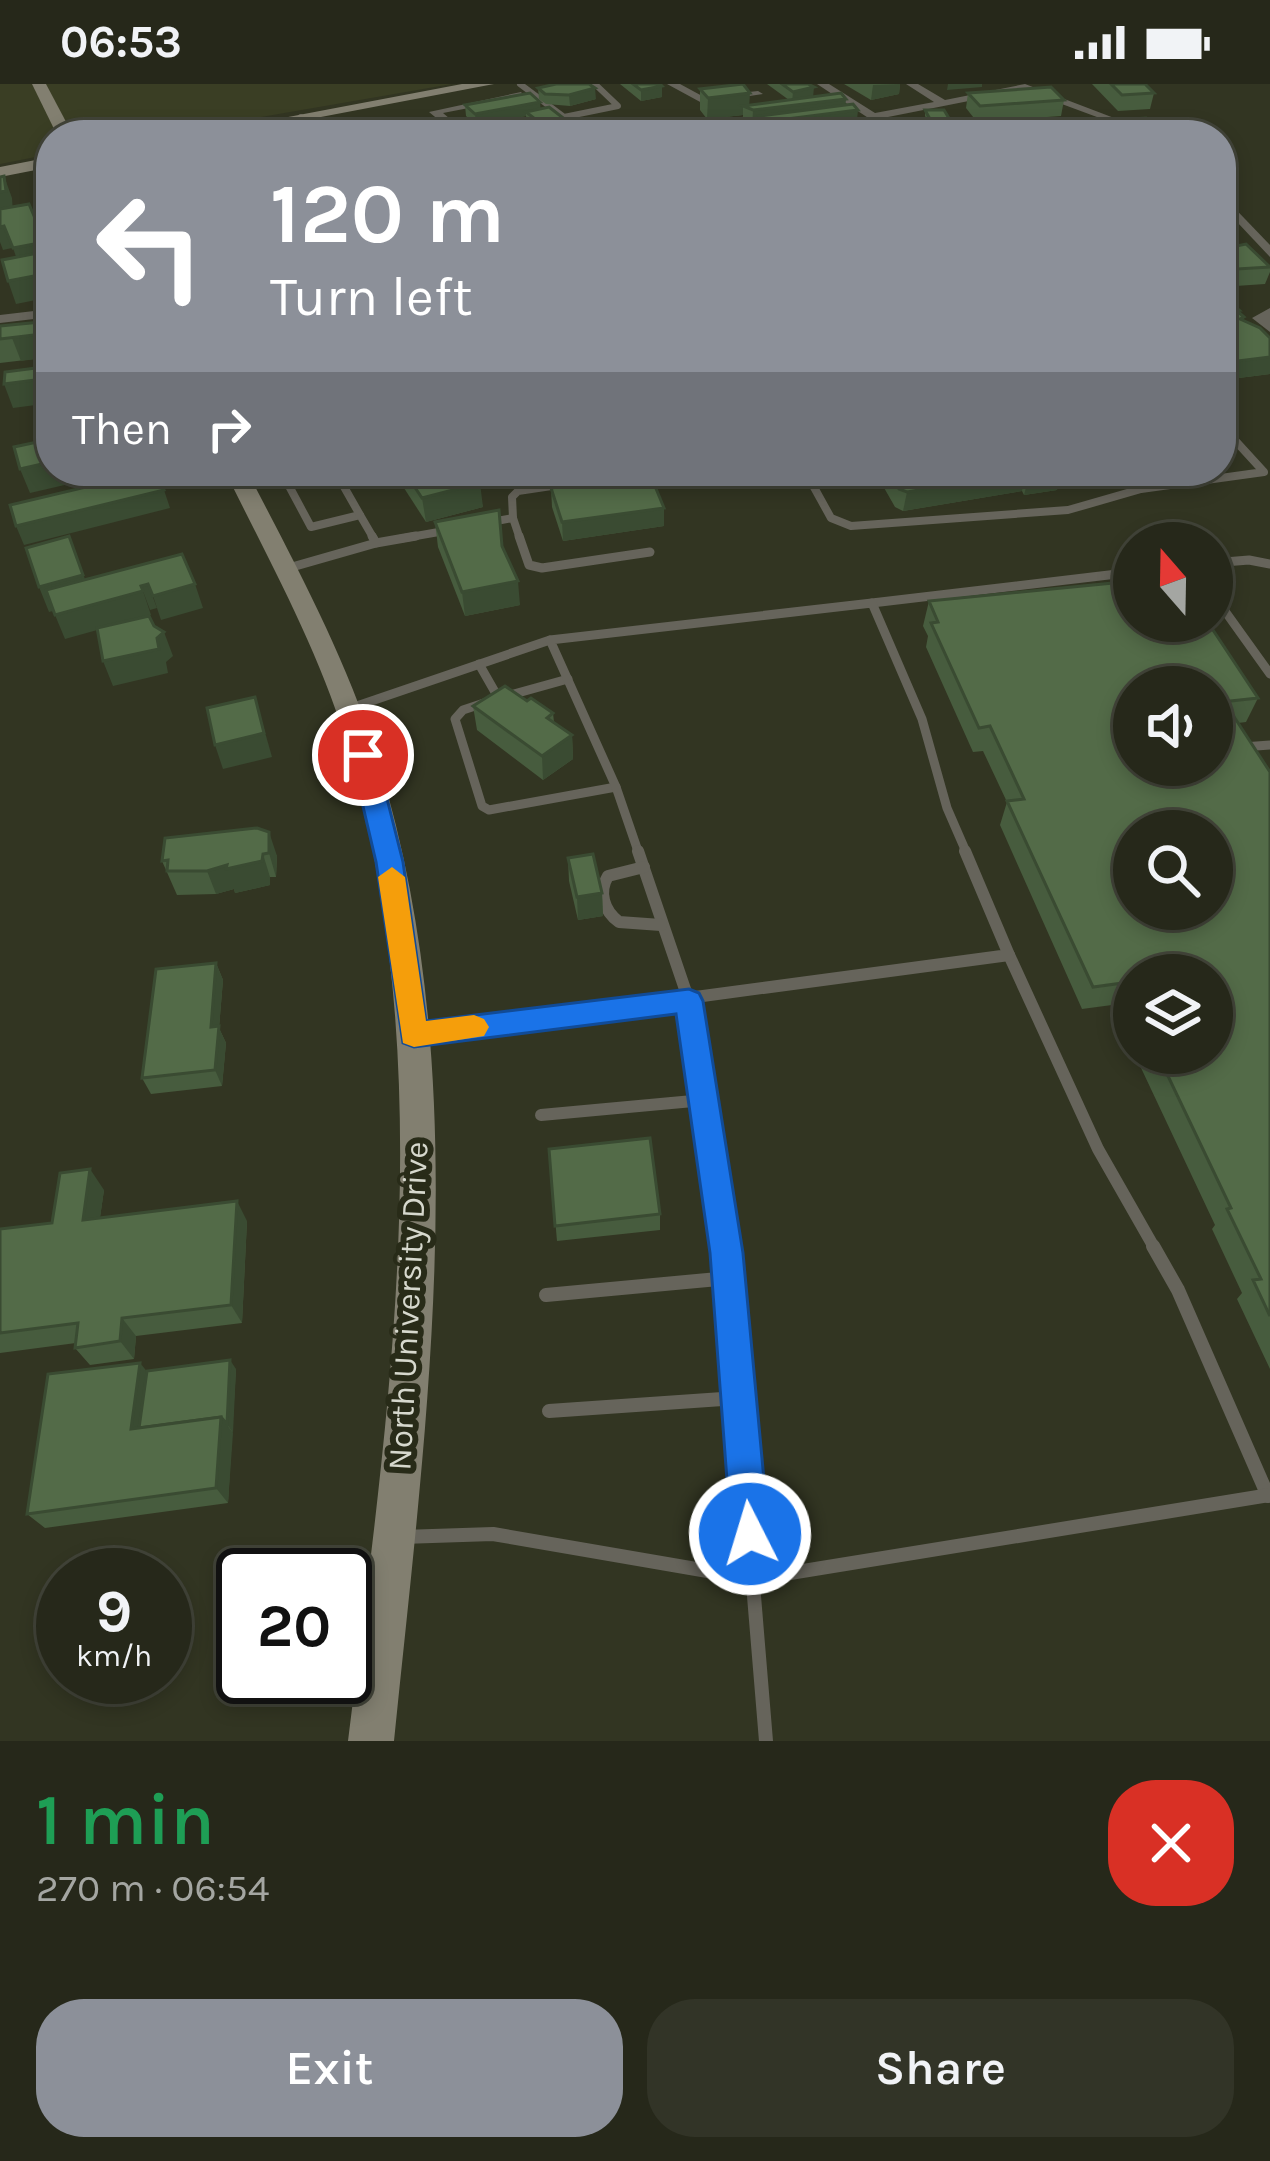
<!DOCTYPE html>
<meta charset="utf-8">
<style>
:root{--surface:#26281a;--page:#323427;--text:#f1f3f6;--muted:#a4a6a2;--line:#424439;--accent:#8c9099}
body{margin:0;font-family:Karla,sans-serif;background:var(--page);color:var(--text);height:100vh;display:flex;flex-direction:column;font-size:45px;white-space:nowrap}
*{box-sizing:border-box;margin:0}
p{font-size:39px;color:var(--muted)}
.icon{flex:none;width:66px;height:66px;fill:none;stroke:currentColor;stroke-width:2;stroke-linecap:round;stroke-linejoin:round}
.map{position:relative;height:1657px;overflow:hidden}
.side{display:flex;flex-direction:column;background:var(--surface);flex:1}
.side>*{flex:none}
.banner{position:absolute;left:36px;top:36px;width:1200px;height:366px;border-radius:48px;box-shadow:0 6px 18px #0003,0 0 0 3px var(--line);background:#8c9099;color:#fff;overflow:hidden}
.needle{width:78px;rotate:340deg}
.fabs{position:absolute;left:1113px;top:438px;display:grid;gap:24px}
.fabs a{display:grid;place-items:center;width:120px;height:120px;border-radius:50%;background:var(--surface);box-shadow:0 6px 18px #0003,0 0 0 3px var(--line);font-size:60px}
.speed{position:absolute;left:36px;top:1464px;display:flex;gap:24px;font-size:60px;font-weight:700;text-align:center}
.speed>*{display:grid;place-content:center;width:156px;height:156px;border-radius:50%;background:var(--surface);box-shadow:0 6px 18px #0003,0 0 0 3px var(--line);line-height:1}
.speed small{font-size:30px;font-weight:400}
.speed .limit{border:6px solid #111;border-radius:18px;background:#fff;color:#111}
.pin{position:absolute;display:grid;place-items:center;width:102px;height:102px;color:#fff;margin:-51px;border:6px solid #fff;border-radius:50%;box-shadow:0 3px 12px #0007}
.me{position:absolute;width:132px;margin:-66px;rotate:355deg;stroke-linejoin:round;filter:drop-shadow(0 0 9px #0008)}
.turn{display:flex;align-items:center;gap:42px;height:252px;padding:0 36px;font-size:54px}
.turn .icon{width:156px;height:156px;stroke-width:2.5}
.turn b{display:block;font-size:84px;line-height:102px}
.then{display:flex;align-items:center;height:114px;padding:0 36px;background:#0003;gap:24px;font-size:45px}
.round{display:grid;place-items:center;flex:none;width:126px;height:126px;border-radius:48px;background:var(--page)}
.headline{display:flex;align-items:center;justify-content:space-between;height:204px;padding:0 36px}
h1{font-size:72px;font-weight:600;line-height:90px;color:#1e9e55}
.primary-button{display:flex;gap:24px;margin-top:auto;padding:24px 36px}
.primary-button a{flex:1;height:138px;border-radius:48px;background:var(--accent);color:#fff;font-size:48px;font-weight:600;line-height:138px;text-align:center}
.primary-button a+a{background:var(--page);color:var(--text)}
.status{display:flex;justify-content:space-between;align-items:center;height:84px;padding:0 60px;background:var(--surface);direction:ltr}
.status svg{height:33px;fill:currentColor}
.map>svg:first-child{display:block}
.built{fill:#3a3e24}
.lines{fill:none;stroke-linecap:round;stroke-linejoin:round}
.path{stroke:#757868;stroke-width:3;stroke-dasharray:6 3;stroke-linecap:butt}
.lane-far4{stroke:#66645b;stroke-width:6}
.lane-far3{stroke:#66645b;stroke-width:8}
.lane-far2{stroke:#66645b;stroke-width:9}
.lane-far1{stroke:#66645b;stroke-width:12}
.lane{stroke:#66645b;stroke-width:14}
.street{fill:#66645b;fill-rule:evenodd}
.secondary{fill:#827f70;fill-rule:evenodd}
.wall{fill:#475c3e;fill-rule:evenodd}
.shaded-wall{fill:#3a4b32}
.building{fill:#536b48;stroke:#3a4b32;stroke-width:3;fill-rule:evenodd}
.route{fill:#1a73e8;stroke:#114b97;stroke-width:3}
.slow{fill:#f59e0b}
.labels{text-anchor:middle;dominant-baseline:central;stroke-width:12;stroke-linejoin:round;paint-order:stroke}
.street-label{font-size:33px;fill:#d6d8cd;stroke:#282b18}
</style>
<div class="status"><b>06:53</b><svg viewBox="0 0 49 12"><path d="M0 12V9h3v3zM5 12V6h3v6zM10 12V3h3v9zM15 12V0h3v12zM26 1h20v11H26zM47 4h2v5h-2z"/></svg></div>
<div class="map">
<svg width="1270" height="1657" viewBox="0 0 1270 1657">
<rect width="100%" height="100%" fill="#323522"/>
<!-- built -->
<path class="built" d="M0 0H452L157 51H51V70L0 80Z"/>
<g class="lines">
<!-- path -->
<path class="path" d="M1085 387 1095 402"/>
<!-- lane-far4 -->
<g class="lane-far4">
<path d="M520 0 564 33 618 22 595 0"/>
<path d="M301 33 306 51"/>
</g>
<!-- lane-far3 -->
<g class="lane-far3">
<path d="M281 387 311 443 360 431 374 455"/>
<path d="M335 387 360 431"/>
<path d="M805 387 831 434 851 442 1068 426 1141 405 1264 388 1221 341"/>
<path d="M513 434 520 455"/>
<path d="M486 439 513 434 512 413 518 407 632 390"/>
<path d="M399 455 450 446"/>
</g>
<!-- lane-far2 -->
<g class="lane-far2">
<path d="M519 452 529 481 542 484 650 468"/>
<path d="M376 459 416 452"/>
<path d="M1212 479 1249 476 1270 480"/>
<path d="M285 485 376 459 372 452"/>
<path d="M1212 509 1270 590"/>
<path d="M872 519 1134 488"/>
<path d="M479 580 499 615"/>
<path d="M507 612 568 595"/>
<path d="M484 619 463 626 455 635 482 722 489 726 616 703"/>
<path d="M348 625 550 556"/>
<path d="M1243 663 1270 661"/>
<path d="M639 770 616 703 550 556 872 519 922 635 947 724 967 770"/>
</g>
<!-- lane-far1 -->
<g class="lane-far1">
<path d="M638 767 688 914"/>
<path d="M644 783 608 792C598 808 604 827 619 838L661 841"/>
<path d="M1009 871 1098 1065 1155 1165"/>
<path d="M688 914 725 1165"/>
<path d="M688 914 1009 871 965 767"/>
<path d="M417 950 688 914"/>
<path d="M541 1031 704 1016"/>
</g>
<!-- lane -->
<g class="lane">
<path d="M725 1162 766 1657"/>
<path d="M1153 1162 1178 1206 1268 1412"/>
<path d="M546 1211 729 1194"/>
<path d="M549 1327 737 1314"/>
<path d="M402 1453 493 1450 754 1495 1270 1411"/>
</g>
<!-- street -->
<g class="street">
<path d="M667 0H680L704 13 758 7 763 10 702 19Z"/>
<path d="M817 0H829L875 29 934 18 906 0H918L945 16 1025 0 1122 37 1086 45V41L1105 36 1024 6 883 34 906 51H894Z"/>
<path d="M521 8 525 13 443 29 469 51H457L429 28Z"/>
<path d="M1221 110 1270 161V173L1221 121Z"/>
<path d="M1270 224V248L1252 234Z"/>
<path d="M51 225V233L0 239V231Z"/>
</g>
<!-- secondary -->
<g class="secondary">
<path d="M32 0H46L73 51H57Z"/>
<path d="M462 0H494L227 51H193Z"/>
<path d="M51 73V83L0 93V83Z"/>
<path d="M225 387H247C294 478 344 569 375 667 477 987 427 1330 394 1657H348C388 1330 441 994 350 671 322 571 270 479 225 387Z"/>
</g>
</g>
<!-- wall -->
<g class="wall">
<path d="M620 0H660L662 2V13L641 17Z"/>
<path d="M767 0H808L813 13 846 21 856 47 822 51H757L758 47H752L742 43 743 31 707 35 700 26V5L750 21 789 16Z"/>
<path d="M844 0H900L899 10 871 16Z"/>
<path d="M1092 0H1145L1154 9 1150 25 1118 27Z"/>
<path d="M538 4 596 15 570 22 546 20 539 15Z"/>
<path d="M968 9 1064 16 1061 32 977 38 966 24Z"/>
<path d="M465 21 540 25 576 51H542L527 39 526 32 476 41 466 32Z"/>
<path d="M925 26 950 36 949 42H930L925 32Z"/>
<path d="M1060 40 1160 48V51H952V47L1058 49Z"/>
<path d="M1221 165 1270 181V188L1265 200 1221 203Z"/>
<path d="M1221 210 1239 226 1238 228 1244 233 1243 236 1270 254V290L1231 295 1221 286Z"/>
<path d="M0 242 51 273 0 279Z"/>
<path d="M393 387H472L483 423 426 438Z"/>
<path d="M885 387H1066L1061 401 1058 402 1057 406 1024 411 1022 407 903 427 895 423 883 402Z"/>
<path d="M551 404 664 424V442L563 457 552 423Z"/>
<path d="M435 438 502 462 520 521 465 532 438 463Z"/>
<path d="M929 517 1258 614 1246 638 1238 639 1270 688V1285L1237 1215 1242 1209 1212 1145 1215 1141 1134 969H1212L1134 891V968L1112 921 1082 925 1000 741 1007 718 983 667 973 668 926 563 928 552 923 542ZM1134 603H1212V681Z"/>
<path d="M527 617 553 629 554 638 572 651 573 675 543 696 477 646 473 622Z"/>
<path d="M257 744 277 772 276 793H270V801L235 809 234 805 216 810 177 811 162 777Z"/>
<path d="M568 774 602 809 603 832 578 836 569 797Z"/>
<path d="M216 879 223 896 219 944 226 959 222 1002 151 1010 142 994Z"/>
<path d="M549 1065 660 1130V1146L557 1157Z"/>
<path d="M104 1106 100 1133 247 1137 242 1239 136 1252 134 1275 90 1281 75 1264 76 1259 0 1269V1145L52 1139Z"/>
<path d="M236 1285 228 1419 45 1444 27 1430 147 1287Z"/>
</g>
<!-- shaded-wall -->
<g class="shaded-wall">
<path d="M900 0 899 10 871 16 873 1Z"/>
<path d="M948 0H982V3L947 6Z"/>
<path d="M662 2V13L641 17V6Z"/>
<path d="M814 3 813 14 792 18 793 8Z"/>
<path d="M595 4 596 15 570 22 569 11Z"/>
<path d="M750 9 749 25 743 22V31L707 35 708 14Z"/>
<path d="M846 15 845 27 858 26 856 47 822 51H763V38L759 32 758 47H752L753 26Z"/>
<path d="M540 18 541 29 526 28V32L476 41 475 30Z"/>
<path d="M576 44V51H553V49Z"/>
<path d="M4 92 12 114 13 129 0 131V108Z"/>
<path d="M4 142 12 164 3 166 0 158V143Z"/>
<path d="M45 158 51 181 21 187 13 164Z"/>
<path d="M50 189 51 213 16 220 8 197Z"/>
<path d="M51 249V273L21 277 12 254Z"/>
<path d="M1270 273V290L1231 295 1238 277Z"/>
<path d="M51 294V319L13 324 4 300Z"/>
<path d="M51 378V387H125L30 409 20 385Z"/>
<path d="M1059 387H1066L1061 401 1058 402 1057 406 1024 411 1029 392Z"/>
<path d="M1026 388 1022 407 903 427 907 408Z"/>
<path d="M480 399 483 423 426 438 422 414Z"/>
<path d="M164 406 170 424 24 461 16 442Z"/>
<path d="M664 424V442L563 457 562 438Z"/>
<path d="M78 477 93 516 49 528 39 503Z"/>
<path d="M518 497 520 521 465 532 462 508Z"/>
<path d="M148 500 157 524 150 526 141 502Z"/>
<path d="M195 500 203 524 161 536 153 512Z"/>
<path d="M143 507 151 531 65 555 55 531Z"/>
<path d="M164 548 173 572 166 578 168 589 113 602 103 577Z"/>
<path d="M255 613 272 673 223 685 215 661Z"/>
<path d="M572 651 573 675 543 696 542 672Z"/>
<path d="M269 748 277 772 276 793 269 769Z"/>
<path d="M263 770 270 793V801L235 809 234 805 216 810 207 787Z"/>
<path d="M602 809 603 832 578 836 577 813Z"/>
<path d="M216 879 223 896 219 944 226 959 222 1002 215 986 211 943Z"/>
<path d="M90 1085 104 1106 97 1155 83 1136Z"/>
<path d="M237 1117 247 1137 242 1239 231 1221Z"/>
<path d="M122 1234 136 1252 134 1275 120 1257Z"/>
<path d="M230 1276 236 1285 233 1349 227 1340Z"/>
<path d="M140 1279 154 1296 147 1351 131 1345Z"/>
<path d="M221 1333 233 1349 228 1419 216 1404Z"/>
</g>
<!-- building -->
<g class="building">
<path d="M556 0H589L595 4 569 11 545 10 538 4Z"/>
<path d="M633 0H660L662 2 641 6Z"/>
<path d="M743 0 750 9 708 14 700 5Z"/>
<path d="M782 0H808L814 3 793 8Z"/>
<path d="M1111 0H1145L1154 9 1122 11Z"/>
<path d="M1051 3 1064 16 980 22 968 9Z"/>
<path d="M530 9 540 18 475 30 465 21Z"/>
<path d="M841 9 846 15 753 26 743 22Z"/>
<path d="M853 20 858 26 763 38 759 32Z"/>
<path d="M549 23 576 44 553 49 526 28Z"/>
<path d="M925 26H944L950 36 931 37Z"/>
<path d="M1146 34 1160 48 1123 51H1070L1060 40Z"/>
<path d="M275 38 279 51H241L239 42Z"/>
<path d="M413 38 425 50 358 51 355 49Z"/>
<path d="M586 39 662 43 659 51H580Z"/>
<path d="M1042 41 1051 42 1060 51H956L952 47Z"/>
<path d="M4 92 6 107 0 108V93Z"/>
<path d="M29 120 45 158 13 164 4 142 0 143V125Z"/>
<path d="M1246 160 1270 183 1221 186V165Z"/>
<path d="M43 168 50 189 8 197 2 176Z"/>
<path d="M1221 210 1239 226H1236L1244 233 1240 235 1260 244 1270 254V273L1238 277 1221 262Z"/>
<path d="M51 237V249L0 255V242Z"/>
<path d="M51 282V294L4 300 5 288Z"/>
<path d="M51 355V378L20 385 14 363Z"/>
<path d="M153 387H156L164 406 16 442 10 421Z"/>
<path d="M404 387H472L480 399 422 414Z"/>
<path d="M888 387H1062V388L1029 392 1026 388 907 408 899 405Z"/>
<path d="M650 390 664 424 562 438 551 404Z"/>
<path d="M499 426 502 462 518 497 462 508 435 438Z"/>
<path d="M69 452 83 491 39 503 26 464Z"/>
<path d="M182 470 195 500 153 512 148 500 141 502 143 507 55 531 46 506Z"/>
<path d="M1134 497V537H1207L1258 614 1212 619V603H1134V681H1212V627L1229 625 1270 688V1232L1253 1196 1261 1195 1227 1125 1231 1124 1157 969H1212V891H1134V921L1123 899 1093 903 1007 717 1024 715 990 642 979 644 931 539 938 538 929 517ZM1134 747H1212V825H1134Z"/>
<path d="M149 532 154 542 164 548 157 554 159 565 103 577 97 544Z"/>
<path d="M505 602 527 617 531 614 553 629 547 634 572 651 542 672 473 622Z"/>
<path d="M255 613 264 649 215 661 207 624Z"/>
<path d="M257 744 269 748V769L263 770 262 777 226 785 227 781 207 787H167L168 776 162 777 165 754Z"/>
<path d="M593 770 602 809 577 813 568 774Z"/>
<path d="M216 879 211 943 219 942 215 986 142 994 156 885Z"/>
<path d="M650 1054 660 1130 555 1142 549 1065Z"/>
<path d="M90 1085 83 1136 237 1117 231 1221 122 1234 120 1257 75 1264 78 1239 0 1249V1145L52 1139 60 1089Z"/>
<path d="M230 1276 227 1340 221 1333 139 1344 147 1287Z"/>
<path d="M140 1279 131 1345 221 1333 216 1404 27 1430 48 1290Z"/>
</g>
<!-- route -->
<path class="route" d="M363 662 376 671 403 778 426 937 689 905 699 909 703 917 743 1169 769 1450 763 1463 750 1469 737 1463 731 1450 710 1169 676 930 414 963 403 959 376 778 351 671Z"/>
<!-- slow -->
<path class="slow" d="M392 783 405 793 426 937 474 931 484 935 489 943 484 952 414 963 403 959 378 793Z"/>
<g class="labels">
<!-- street labels -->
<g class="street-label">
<text transform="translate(408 1222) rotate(-87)">North University Drive</text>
</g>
</g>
</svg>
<div class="fabs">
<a><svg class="needle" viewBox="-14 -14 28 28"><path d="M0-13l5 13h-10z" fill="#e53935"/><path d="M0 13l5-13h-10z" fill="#a4a6a2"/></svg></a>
<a><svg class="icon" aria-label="sound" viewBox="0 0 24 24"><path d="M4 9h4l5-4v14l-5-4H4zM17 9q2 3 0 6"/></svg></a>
<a><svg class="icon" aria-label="search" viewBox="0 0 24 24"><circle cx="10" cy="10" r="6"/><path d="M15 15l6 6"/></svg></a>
<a><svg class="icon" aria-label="layers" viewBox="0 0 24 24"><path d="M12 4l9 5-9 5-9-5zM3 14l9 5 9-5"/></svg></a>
</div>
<div class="speed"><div>9<small>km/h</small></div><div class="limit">20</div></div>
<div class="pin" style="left:363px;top:671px;background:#d93025"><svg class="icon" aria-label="arrive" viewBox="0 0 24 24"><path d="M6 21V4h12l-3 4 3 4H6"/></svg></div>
<svg class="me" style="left:750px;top:1450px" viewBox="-20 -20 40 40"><circle r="17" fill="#1a73e8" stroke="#fff" stroke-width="3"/><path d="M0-11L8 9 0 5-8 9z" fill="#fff"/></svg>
<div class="banner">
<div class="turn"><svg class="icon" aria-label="left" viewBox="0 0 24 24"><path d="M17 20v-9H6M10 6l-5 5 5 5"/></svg><div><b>120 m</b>Turn left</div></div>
<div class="then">Then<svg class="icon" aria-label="right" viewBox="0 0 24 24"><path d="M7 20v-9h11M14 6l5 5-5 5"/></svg></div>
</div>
</div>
<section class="side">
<div class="headline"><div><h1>1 min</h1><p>270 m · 06:54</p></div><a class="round" style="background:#d93025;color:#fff"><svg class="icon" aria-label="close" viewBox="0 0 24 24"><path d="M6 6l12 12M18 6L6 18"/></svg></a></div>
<div class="primary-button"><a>Exit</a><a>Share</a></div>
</section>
